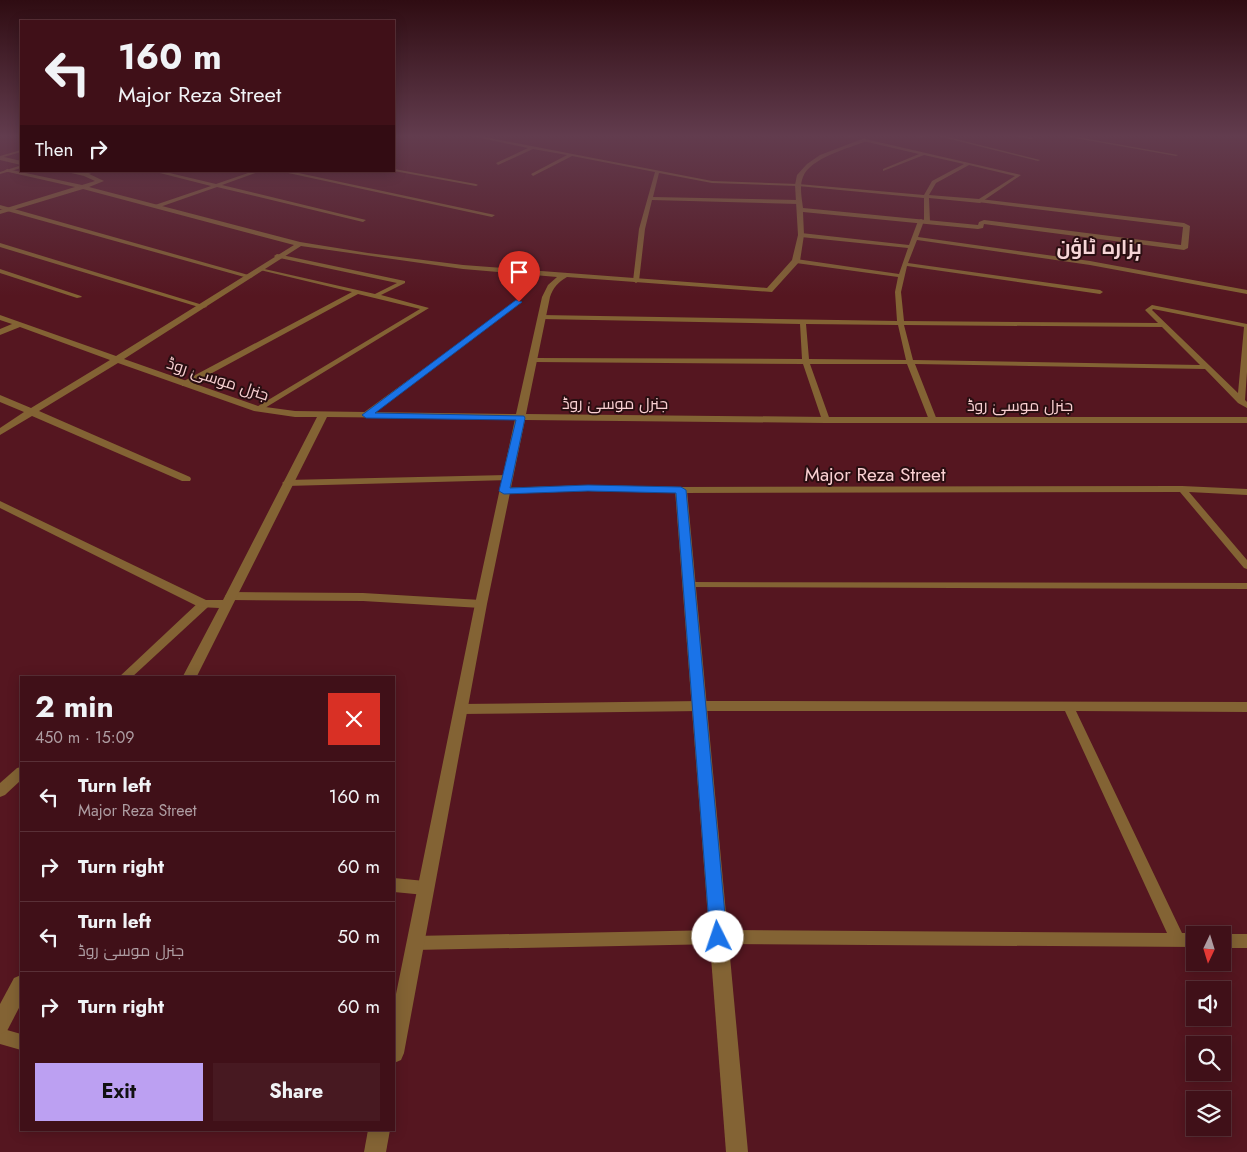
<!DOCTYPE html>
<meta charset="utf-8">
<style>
:root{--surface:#401018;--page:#471921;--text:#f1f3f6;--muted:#ae9da2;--line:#593037;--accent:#bca0f2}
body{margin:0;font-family:Jost,Cairo,sans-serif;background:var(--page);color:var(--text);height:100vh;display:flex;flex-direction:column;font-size:19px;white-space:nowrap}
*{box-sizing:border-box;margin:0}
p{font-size:16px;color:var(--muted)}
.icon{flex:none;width:28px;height:28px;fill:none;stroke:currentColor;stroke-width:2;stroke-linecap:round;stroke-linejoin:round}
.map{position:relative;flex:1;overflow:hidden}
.details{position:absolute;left:20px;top:676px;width:375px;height:455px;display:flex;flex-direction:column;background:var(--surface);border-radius:0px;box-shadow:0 2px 12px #0003,0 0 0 1px var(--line)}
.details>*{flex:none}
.top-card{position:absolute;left:20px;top:20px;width:375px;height:152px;border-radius:0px;box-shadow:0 2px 12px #0003,0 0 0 1px var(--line);background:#401018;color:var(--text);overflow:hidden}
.needle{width:32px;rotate:184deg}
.buttons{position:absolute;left:1186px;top:926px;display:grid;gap:10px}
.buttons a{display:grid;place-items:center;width:45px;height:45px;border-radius:0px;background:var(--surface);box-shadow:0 2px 12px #0003,0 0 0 1px var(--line);font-size:25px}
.pin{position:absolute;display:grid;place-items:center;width:42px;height:42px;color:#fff;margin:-51px -21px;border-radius:50% 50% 50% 0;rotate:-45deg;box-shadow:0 0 5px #0007}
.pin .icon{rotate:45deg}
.me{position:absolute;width:55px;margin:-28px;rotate:356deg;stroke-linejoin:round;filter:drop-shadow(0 0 4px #0008)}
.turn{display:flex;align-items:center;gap:18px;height:105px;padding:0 15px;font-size:22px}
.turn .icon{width:65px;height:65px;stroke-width:2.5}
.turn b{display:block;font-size:35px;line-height:42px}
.then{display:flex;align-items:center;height:48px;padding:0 15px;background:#0003;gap:10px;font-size:19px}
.round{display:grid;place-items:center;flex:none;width:52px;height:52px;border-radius:0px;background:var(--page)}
.overview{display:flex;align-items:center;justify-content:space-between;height:85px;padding:0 15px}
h1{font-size:30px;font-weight:700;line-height:38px}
.button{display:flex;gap:10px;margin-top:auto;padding:10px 15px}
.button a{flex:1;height:58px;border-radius:0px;background:var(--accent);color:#111;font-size:20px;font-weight:700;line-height:58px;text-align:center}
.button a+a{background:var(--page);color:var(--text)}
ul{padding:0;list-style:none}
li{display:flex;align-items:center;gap:15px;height:70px;padding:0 15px;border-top:1px solid var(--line)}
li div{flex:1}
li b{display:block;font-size:19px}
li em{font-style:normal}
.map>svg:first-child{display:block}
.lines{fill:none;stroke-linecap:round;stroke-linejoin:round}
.lane{fill:#836334;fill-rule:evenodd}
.street{fill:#836334;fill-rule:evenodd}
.route{fill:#1a73e8;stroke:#114b97}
.labels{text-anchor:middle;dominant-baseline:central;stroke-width:4;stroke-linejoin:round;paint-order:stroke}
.far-street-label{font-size:16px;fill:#f9d0d2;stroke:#290e11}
.street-label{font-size:19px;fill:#f9d0d2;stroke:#290e11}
.far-district-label{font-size:20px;font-weight:bold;fill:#f6d5d7;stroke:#290e11}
</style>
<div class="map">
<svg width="1247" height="1152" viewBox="0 0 1247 1152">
<rect width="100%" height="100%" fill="#551620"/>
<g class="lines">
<!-- lane -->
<g class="lane">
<path d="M467 135H474L712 181 798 184 924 195 932 181 964 164 924 155 883 171V169L919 154 863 141 865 139 1021 175 980 203 929 198 930 222 927 224 924 222V198L798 186 712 183 659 173 653 197 798 200 801 202 798 204 652 200 645 229 639 281 636 283 633 281 639 229 655 172 572 156 533 176 531 174 567 155 533 149 498 165 496 163 528 148ZM969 165 1015 176 979 199 929 195 936 183Z"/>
<path d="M922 135H928L918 138 916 137Z"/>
<path d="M934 135H940L1040 160 1038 161Z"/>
<path d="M1009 135H1018L1033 138 1031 139Z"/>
<path d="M1058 135H1066L1178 155 1176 156Z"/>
<path d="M21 150V152L0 158V156Z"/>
<path d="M19 166H21V168L0 174V172Z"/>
<path d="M394 169 476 184 478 185 476 186 394 171Z"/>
<path d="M90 171H98L85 175 83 174Z"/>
<path d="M152 171H161L216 184 254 171H261L222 185 366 220 363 222 217 187 157 208 155 205 211 186Z"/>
<path d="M279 171H289L495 215 492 217Z"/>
<path d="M0 205 252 276 253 277 248 278 0 209Z"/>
<path d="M921 219 924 221 918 237 1090 261 1247 290V294L1090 265 917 240 908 263 1100 290 1103 292 1100 294 907 266 901 292 904 321 1158 323 1145 310 1152 305 1247 324V372L1245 400 1247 402V408L1238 403 1205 369 915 364 937 420 933 422 929 420 907 364H810L830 420 826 422 822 420 803 364 533 362 529 360 533 358 802 359 800 324 541 319 538 317 541 315 897 321 895 292 898 277 796 263 793 261 796 259 899 274 908 248 801 237 798 235 801 233 909 245 918 221ZM1153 309 1244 327 1238 393 1152 310ZM806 324 898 325 906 360 809 359ZM904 325 1162 327 1200 365 913 360Z"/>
<path d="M0 243 206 306 207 307 202 308 0 247Z"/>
<path d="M277 254 405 281V283L381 295 429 308 260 411H257L253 409 420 309 358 294 188 386H182V382L352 292 260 270V268L375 294 397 283 275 257 274 256Z"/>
<path d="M0 269 81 296 82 297 77 298 0 273Z"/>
<path d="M517 301 522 302 369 417H363V413Z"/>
<path d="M507 475 511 478 510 480 286 486 282 483 286 480Z"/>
<path d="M588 485 681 487 1182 486 1247 489V495L1189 492 1247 560V569L1244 568 1180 492 681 493 588 491 504 494 500 491 504 488Z"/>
<path d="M689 582 1247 583V589L685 587 684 585 685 583Z"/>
<path d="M230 592 363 593 481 600 486 604 481 608 363 601 230 600 225 596Z"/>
<path d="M204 600 209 604 208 607 131 678H118L200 601Z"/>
<path d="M700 701 1247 702V712L1076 711 1182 933H1195L1200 935H1195V947L719 944 414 950 409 948 407 943 409 938 414 936 719 930 1167 933 1065 711H700L461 714 457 712 455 709 457 706 461 704Z"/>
<path d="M21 767V780L5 795 0 797V783L17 768Z"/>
<path d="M394 878 425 881 430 883 432 888 430 893 425 895 394 892Z"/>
<path d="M1222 934H1247V948H1222V935H1219Z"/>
<path d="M0 1028 21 1034V1050L0 1044Z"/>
</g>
<!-- street -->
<g class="street">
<path d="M846 135H855L848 138Z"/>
<path d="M865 138 867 141C849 148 810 158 803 177 799 186 802 199 803 208L978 225 979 222 984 220 1181 245 1183 227 978 202 977 201 980 199 1184 223 1190 226 1188 248 1184 250 984 224 983 228 978 229 803 212 804 235 800 261 772 292 567 277C558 282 553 288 550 297L526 414 826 417H1247V423H826L525 420 487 604 404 1053 401 1060 394 1063V1004L475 604 515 419 327 417 196 678H182L219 608 199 607 0 508V501L206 600H223L317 417H295L254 411 118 363 39 411 190 477 191 479 190 481H182L32 416 0 435V428L24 412 0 402V395L31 408 110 360 20 327 0 335V329L12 324 0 320V315L116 356 294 245 83 189 0 214V210L75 187 4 171 7 169 82 185 95 181 84 176 63 171 85 172 104 181 89 187 300 242 368 253 463 265 767 288 792 260 798 235 795 185 797 175 807 164 820 155ZM301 246 463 269 557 277 548 285 542 297 516 414 295 411 258 406 124 359Z"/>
<path d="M0 156 21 161V165L0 160Z"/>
<path d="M681 487 687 490 748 1152H726L675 490Z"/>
<path d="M21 975V1004L7 1031 0 1034V1004L14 978Z"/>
<path d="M368 1130H390L386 1152H364Z"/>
</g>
</g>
<!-- sky -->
<linearGradient id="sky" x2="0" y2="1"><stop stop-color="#2f0c12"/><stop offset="0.46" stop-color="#623c4e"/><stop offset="1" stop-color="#623c4e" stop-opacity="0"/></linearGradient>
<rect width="1247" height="296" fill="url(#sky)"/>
<!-- route -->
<path class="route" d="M516 300 522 302 375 413 524 416 525 418 510 488 588 485 681 487 686 490 727 937 724 943 718 946 713 943 710 937 676 493 588 491 504 494 499 491 516 420 366 418 362 415Z"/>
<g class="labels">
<!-- far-street labels -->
<g class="far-street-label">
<text transform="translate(218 379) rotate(18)">جنرل موسیٰ روڈ</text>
<text x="615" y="403">جنرل موسیٰ روڈ</text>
<text x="1020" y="405">جنرل موسیٰ روڈ</text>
</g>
<!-- street labels -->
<g class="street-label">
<text x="875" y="474">Major Reza Street</text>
</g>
<!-- far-district labels -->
<g class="far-district-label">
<text x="1099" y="247">ہزارہ ٹاؤن</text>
</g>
</g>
</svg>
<div class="buttons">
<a><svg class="needle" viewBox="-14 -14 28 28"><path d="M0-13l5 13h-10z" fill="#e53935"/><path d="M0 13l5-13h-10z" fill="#ae9da2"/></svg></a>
<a><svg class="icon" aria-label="sound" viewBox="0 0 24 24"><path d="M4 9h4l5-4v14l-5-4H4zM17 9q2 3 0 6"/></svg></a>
<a><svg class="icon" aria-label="search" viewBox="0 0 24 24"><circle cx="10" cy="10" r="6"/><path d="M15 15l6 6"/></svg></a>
<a><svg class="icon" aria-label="layers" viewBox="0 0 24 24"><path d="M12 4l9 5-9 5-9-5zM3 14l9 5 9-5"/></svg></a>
</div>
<div class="pin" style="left:519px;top:302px;background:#d93025"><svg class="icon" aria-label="arrive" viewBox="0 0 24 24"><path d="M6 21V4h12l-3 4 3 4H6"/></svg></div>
<svg class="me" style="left:718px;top:937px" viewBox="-20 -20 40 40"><circle r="19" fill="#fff"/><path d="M0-13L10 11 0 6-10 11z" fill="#1a73e8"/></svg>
<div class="top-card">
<div class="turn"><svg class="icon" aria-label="left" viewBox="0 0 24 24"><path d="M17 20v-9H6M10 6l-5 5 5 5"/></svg><div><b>160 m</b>Major Reza Street</div></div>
<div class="then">Then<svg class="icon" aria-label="right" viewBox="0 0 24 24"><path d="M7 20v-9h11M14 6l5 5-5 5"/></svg></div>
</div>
<section class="details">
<div class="overview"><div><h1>2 min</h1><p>450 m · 15:09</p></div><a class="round" style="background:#d93025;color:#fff"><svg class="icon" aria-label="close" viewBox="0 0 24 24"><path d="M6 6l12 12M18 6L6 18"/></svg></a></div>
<ul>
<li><svg class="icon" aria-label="left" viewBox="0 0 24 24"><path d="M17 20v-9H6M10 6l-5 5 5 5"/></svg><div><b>Turn left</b><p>Major Reza Street</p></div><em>160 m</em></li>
<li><svg class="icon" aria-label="right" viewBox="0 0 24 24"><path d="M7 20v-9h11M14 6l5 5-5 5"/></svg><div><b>Turn right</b></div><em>60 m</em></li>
<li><svg class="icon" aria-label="left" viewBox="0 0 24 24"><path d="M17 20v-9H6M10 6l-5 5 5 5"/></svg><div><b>Turn left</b><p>جنرل موسیٰ روڈ</p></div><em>50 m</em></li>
<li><svg class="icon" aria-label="right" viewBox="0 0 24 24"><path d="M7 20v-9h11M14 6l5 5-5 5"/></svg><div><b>Turn right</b></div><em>60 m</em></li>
</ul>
<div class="button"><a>Exit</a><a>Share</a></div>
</section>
</div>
